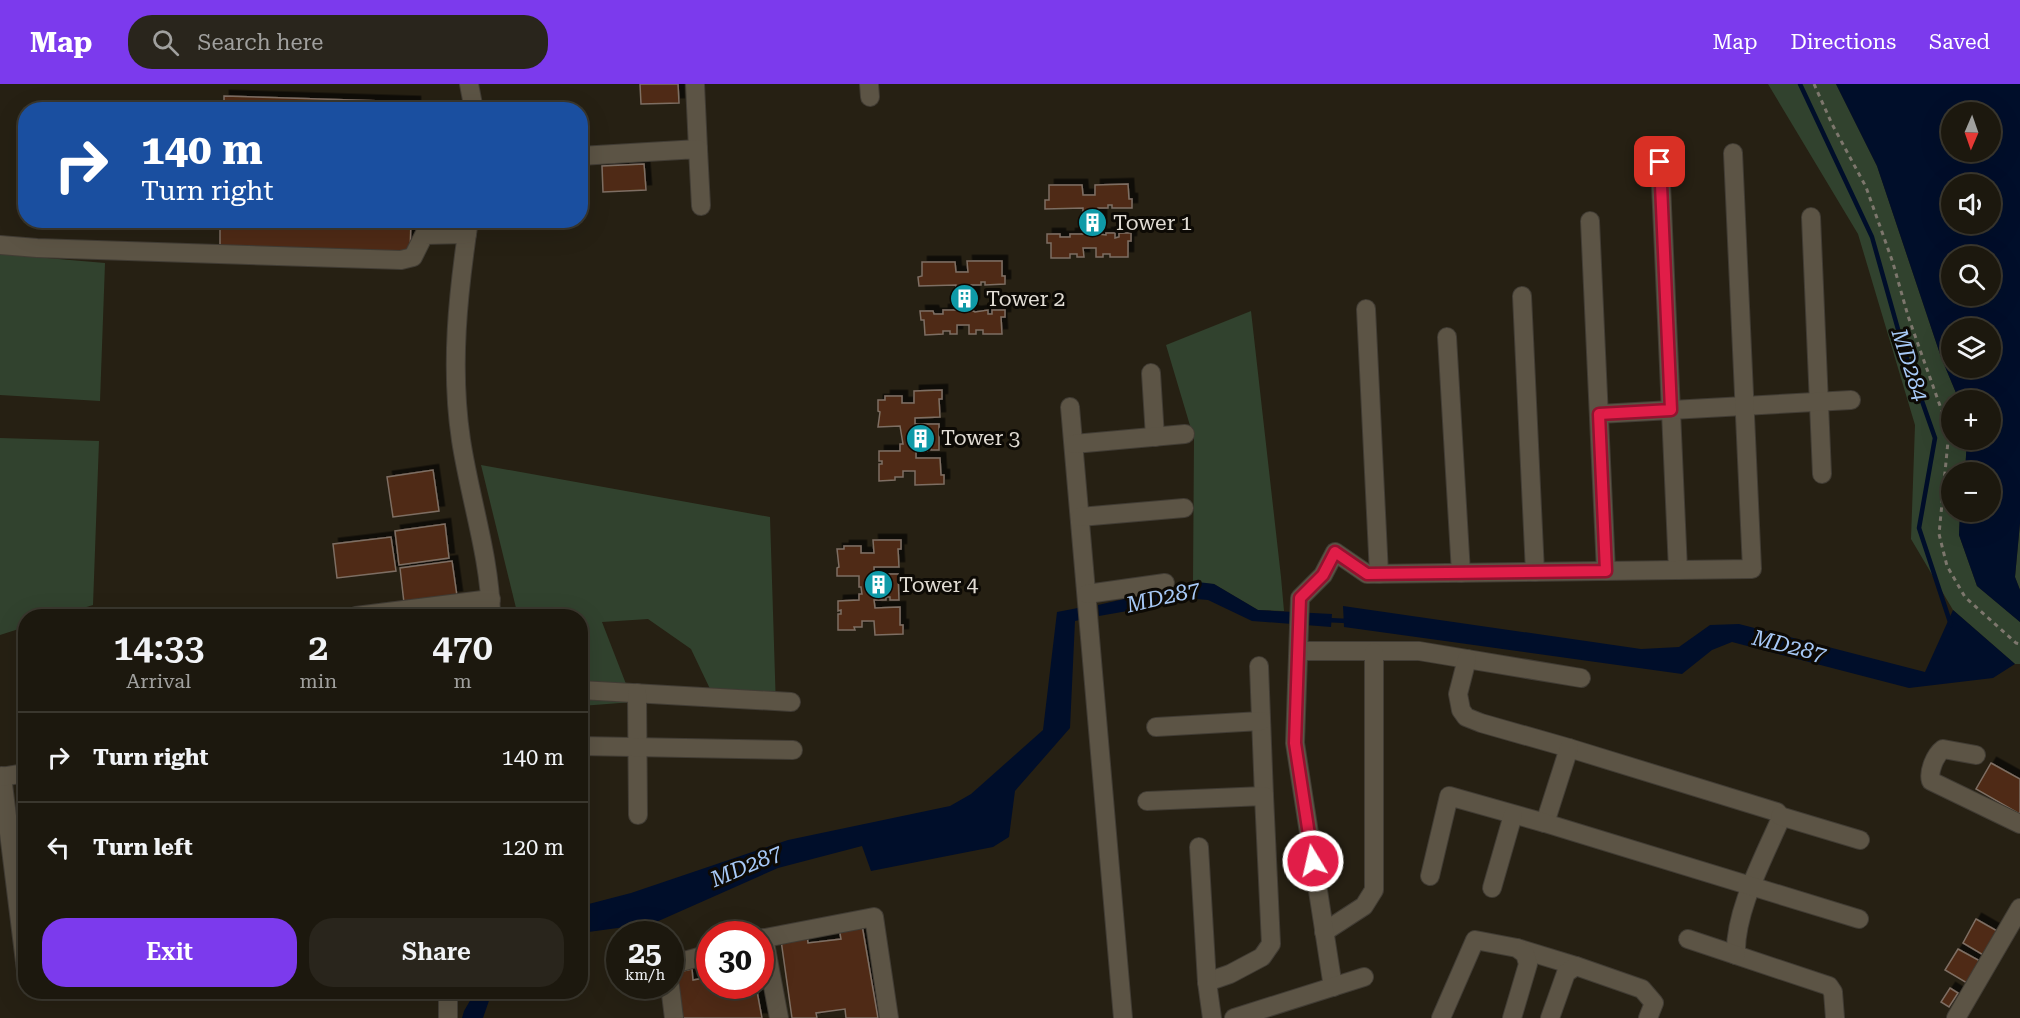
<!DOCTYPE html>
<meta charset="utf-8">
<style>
:root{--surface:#1c180e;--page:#29251c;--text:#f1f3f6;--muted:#a0a09e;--line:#3a372e;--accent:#7c3aed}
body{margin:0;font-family:"Roboto Serif",serif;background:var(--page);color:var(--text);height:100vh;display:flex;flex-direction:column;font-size:22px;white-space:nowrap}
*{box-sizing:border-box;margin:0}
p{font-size:20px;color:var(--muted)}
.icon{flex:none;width:33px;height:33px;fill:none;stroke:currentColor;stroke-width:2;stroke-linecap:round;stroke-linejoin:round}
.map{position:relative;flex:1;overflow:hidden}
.panel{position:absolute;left:18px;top:525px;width:570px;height:390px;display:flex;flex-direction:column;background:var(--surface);border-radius:24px;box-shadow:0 6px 24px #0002,0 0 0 2px var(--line)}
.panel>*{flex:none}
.banner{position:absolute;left:18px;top:18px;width:570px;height:126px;border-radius:24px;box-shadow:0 6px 24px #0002,0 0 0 2px var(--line);background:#1a4fa0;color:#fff;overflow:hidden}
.needle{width:39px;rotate:182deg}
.tools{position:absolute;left:1941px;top:18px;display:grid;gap:12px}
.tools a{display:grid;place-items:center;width:60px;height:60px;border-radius:50%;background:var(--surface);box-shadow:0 6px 24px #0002,0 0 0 2px var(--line);font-size:30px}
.speed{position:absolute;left:606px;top:837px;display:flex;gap:12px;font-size:30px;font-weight:700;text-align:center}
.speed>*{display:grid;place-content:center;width:78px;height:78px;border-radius:50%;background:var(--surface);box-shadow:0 6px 24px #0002,0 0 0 2px var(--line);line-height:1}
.speed small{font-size:15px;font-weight:400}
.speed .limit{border:9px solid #d22;background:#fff;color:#111}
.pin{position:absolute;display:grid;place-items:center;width:51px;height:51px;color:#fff;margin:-26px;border-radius:12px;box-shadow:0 3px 9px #0006}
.me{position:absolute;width:66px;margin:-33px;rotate:351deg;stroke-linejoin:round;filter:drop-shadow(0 0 4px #0008)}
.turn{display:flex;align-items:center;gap:21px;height:126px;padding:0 24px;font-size:27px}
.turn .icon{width:78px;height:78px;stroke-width:2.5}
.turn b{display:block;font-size:42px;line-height:51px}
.eta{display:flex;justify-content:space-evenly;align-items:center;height:102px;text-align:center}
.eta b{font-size:36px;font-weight:600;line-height:42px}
.cta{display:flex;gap:12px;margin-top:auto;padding:12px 24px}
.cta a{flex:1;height:69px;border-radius:24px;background:var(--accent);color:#fff;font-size:24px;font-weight:600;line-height:69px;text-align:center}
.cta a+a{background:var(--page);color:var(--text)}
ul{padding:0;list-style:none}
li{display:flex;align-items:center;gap:18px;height:90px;padding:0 24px;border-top:2px solid var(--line)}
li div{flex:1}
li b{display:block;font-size:22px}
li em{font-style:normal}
header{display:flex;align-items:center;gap:36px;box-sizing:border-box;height:84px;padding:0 30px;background:var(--accent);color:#fff}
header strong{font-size:28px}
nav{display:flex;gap:33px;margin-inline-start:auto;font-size:21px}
.search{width:420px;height:54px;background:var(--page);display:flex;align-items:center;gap:15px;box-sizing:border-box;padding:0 21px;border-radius:24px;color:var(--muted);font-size:22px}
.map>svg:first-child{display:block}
.green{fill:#31422e}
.water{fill:#000e2a;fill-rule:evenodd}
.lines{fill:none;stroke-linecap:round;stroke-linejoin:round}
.stream{stroke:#000e2a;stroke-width:4.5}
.building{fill:#4f2c12;stroke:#7e6e64;stroke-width:1.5;filter:url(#shadow)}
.minor-casing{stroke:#413c34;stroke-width:20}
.path{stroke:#7d776d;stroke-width:3;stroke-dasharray:4.5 4.5;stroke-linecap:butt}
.minor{stroke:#5c5445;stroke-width:18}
.route-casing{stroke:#92132f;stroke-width:15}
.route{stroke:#e11d48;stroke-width:10}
.labels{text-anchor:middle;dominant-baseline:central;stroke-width:6;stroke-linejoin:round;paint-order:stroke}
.poi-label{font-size:21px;fill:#e1dcd4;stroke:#0d0a05;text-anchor:start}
.water-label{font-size:22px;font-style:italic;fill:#a7c9f7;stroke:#0d0a05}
</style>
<header>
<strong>Map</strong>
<div class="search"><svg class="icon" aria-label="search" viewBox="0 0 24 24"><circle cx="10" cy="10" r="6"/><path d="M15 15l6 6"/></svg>Search here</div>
<nav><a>Map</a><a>Directions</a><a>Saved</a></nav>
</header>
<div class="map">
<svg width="2020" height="934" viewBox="0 0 2020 934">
<defs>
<filter id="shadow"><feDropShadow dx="5.5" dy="-5.5" stdDeviation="0" flood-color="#0009"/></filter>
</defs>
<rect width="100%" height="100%" fill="#262013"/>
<!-- green -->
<g class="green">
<path d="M1768 0H1836L1877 82 1941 273 1959 316H1952V356H1967L1965 388H1952V428H1960L1959 451 1977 502 2020 538V580H2015L1953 526 1911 455 1915 341 1858 150Z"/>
<path d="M0 170 105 179 100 317 0 311Z"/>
<path d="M1251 227 1281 493 1284 527 1258 526 1214 500 1193 499 1194 355 1166 261Z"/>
<path d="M0 354 99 357 93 521 57 532H26L25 543 0 551Z"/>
<path d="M481 381 770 433 776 624 711 607 691 565 648 535 602 538 633 618 581 622 580 532H516V524Z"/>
<path d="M2020 439V506L2015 493Z"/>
</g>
<!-- water -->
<g class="water">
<path d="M1836 0H2020V439L2015 493 2020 506V538L1977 502 1959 451 1960 428H1990V388H1965L1967 356H1990V316H1959L1941 273 1877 82ZM1952 28H1990V68H1952ZM1952 100H1990V140H1952ZM1952 172H1990V212H1952ZM1952 244H1990V284H1952Z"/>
<path d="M1198 498 1214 500 1258 526 1332 530 1331 543 1252 537 1208 516 1196 515 1099 532 1098 521Z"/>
<path d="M1343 522 1641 565 1679 563 1710 541 1739 540 1925 588 1953 526 2015 580 1993 594 1909 604 1732 558 1712 566 1682 590 1344 543Z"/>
<path d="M1083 523 1084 535 1075 537 1070 644 1015 707 1009 753 993 763 871 787 862 762 778 784 654 839 581 849V822L631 809 788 756 950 722 971 710 1043 646 1057 528Z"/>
<path d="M475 908H492L483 934H462L464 927Z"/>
</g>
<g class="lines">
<!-- stream -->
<g class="stream">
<path d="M1800 0 1872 153 1903 263 1935 354 1919 444 1951 541"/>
<path d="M1326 536 1348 537"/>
</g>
</g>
<!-- building -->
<g class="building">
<path d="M640 0H678L679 19 641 20Z"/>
<path d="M224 12 415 18V26H224Z"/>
<path d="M644 80 646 106 603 108 602 82Z"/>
<path d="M1128 100 1129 115H1132V124H1112V121H1108V124H1098V131H1101V144H1098V150L1106 151V149H1115V154L1119 153V149H1131V157H1128V173H1110V170H1103V173H1096V164H1083L1084 173H1077V170H1070V174H1051V159H1047V150H1060V153H1070V150H1083V134H1090V129L1083 130V124L1045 125V116H1049V101H1082L1083 111H1095V101Z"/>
<path d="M220 136H411L410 169 220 164Z"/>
<path d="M967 177H1002V192H1005V200L985 201V198H981V201H971V208H974V220H971V226L975 228 988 226V230H992V226H1005V233H1001L1002 250H983V246H976V250H969V241H957V250H950V247H943V250L925 251 924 236H921L920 227H933L934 230H943V226H956V211H964L963 206H956V201L919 202 918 193 922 192V178H955L956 188H968Z"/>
<path d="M942 306V315H939L940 333 915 334V340H939V366H931V364H927V367H916V374H940L941 391H944V400L915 401V387H903V393H895V396L879 397V380H882V377H879V367H900V360H903L900 342 878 343 880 328 878 327V316H885V312H902V319H914V307Z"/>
<path d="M433 386 439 427 393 433 387 393Z"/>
<path d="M445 440 449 474 399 481 395 447Z"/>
<path d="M391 453 396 487 337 494 333 460Z"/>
<path d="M873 456H901V465H898L899 483H874V490H898L899 516H890V513H886V516H874L875 524 900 523V541H903V550L875 551 874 537H862V543H854L855 546H838V530H841V526L838 527V517L859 516V510H862L861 503H859V492H837V484L839 483 837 465H844V462H861V469H874Z"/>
<path d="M452 477 457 512 404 519 400 484Z"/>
<path d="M1991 679 2020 695V730L1976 705Z"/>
<path d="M1976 835 1999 848 1985 872 1963 859Z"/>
<path d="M862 841 878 934H846L845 925 816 929 817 934H792L781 856 807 851 808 859 841 855 839 844Z"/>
<path d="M1958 865 1980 877 1967 899 1945 886Z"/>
<path d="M692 885 693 896 710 893V902H756L762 934H677L670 890Z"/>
<path d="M1950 904 1958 909 1949 923 1941 918Z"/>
</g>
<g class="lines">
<defs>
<g id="minor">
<path d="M469 0 474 26"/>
<path d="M695 0 698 65"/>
<path d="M869 0 870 13"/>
<path d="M580 72 698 65 701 122"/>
<path d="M1660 78 1678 486"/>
<path d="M1811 133 1822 390"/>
<path d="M469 136C458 209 450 283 461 356 470 415 490 473 491 532"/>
<path d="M1590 137 1606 487"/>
<path d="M0 161 37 164 401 176 413 173 424 151 467 150"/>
<path d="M1522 212 1535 488"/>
<path d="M1366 225 1379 490"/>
<path d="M1447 253 1461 489"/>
<path d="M1151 289 1155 353"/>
<path d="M1070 323 1123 934"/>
<path d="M1599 330 1851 316"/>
<path d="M1074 360 1185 350"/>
<path d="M1080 433 1184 424"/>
<path d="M1087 510 1165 499"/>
<path d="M356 532 491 515"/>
<path d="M1299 567H1419L1581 594"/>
<path d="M1467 575 1458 610 1461 626 1466 633 1481 639 1569 664 1777 728 1780 732V736C1763 775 1734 829 1736 871L1829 902 1833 908 1835 934"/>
<path d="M1259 582 1264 712"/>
<path d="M580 606 791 618"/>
<path d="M637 609 638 731"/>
<path d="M1156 643 1261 637"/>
<path d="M580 662 793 666"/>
<path d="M1976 671 1943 665C1935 671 1928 688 1931 697L2020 740"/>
<path d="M2 692 26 886"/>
<path d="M0 693 26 689"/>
<path d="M1147 717 1264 712 1271 860 1262 873 1230 890 1207 898"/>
<path d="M1780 732 1860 756"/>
<path d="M1545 739 1569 664"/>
<path d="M1199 763 1207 898 1212 934"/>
<path d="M1430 792 1449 712 1545 739 1859 835"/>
<path d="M1492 804 1513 731"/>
<path d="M1324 848 1364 822 1374 806V568"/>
<path d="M764 854 779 934"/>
<path d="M760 855 874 833 889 934"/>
<path d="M1688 855 1736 871"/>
<path d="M1517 864 1576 882"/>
<path d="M670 881 710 870"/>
<path d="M670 902 674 934"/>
<path d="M1333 903 1295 659 1300 514 1323 491 1335 468 1367 490 1752 485 1733 69"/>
<path d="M448 908V934"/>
<path d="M1234 934 1364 893"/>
<path d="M1441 934 1475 856 1517 864 1525 870 1528 880 1512 934"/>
<path d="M1550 934 1566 889 1576 882 1642 905 1654 919 1648 934"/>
<path d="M1956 934 2020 824"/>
</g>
</defs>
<!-- minor casing -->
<use href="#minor" class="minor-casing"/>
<!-- path -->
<path class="path" d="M1814 0 1832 40 1866 103 1893 179 1908 232 1949 347 1939 450 1947 482 1965 513 2016 559 2020 560"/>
<!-- minor -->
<use href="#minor" class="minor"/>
</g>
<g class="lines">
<defs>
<path id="route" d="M1313 777 1295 659 1300 514 1323 491 1335 468 1367 490 1606 487 1599 330 1671 326 1660 78"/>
</defs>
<!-- route casing -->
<use href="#route" class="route-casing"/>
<!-- route -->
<use href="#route" class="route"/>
</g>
<!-- icons -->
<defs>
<symbol id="building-disc" viewBox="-11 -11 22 22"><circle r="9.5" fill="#0f9aa8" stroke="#0d0a05"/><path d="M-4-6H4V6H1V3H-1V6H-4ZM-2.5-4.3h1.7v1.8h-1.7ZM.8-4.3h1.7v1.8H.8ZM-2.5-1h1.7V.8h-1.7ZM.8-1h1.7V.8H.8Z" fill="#fff"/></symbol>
</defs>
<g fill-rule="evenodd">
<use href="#building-disc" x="1076" y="122" width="33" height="33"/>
<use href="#building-disc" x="948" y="198" width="33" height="33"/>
<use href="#building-disc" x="904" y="338" width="33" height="33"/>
<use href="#building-disc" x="862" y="484" width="33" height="33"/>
</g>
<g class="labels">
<!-- poi labels -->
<g class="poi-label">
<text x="1113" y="139">Tower 1</text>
<text x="986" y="215">Tower 2</text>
<text x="941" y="354">Tower 3</text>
<text x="899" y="501">Tower 4</text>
</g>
<!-- water labels -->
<g class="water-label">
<text transform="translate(1910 281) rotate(72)">MD284</text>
<text transform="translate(1163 513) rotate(-13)">MD287</text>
<text transform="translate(1789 562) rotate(14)">MD287</text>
<text transform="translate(746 782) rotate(-23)">MD287</text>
</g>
</g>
</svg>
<div class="tools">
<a><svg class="needle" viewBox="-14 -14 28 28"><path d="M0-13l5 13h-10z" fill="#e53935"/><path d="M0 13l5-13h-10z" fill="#a0a09e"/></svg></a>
<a><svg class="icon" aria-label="sound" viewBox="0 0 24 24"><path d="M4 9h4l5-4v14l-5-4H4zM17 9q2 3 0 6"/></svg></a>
<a><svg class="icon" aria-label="search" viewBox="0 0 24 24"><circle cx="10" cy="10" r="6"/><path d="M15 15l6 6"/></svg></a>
<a><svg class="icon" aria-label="layers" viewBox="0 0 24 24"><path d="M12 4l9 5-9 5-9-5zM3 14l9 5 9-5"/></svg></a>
<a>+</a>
<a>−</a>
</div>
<div class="speed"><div>25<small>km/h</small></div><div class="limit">30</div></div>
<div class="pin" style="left:1660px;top:78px;background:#d93025"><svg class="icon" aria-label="arrive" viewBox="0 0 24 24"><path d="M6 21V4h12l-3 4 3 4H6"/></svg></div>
<svg class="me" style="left:1313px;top:777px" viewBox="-20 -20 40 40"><circle r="17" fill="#e11d48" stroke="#fff" stroke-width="3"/><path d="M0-11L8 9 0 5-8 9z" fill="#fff"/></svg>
<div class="banner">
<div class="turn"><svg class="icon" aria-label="right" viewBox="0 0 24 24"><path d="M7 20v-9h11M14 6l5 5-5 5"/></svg><div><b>140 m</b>Turn right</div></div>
</div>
<section class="panel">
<div class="eta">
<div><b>14:33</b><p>Arrival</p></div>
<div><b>2</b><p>min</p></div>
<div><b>470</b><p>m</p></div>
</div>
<ul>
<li><svg class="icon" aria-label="right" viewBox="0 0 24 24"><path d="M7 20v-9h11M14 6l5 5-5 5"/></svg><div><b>Turn right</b></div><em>140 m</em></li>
<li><svg class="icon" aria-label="left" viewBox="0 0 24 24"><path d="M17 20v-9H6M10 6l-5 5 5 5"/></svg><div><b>Turn left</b></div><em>120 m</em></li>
</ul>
<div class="cta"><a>Exit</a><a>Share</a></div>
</section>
</div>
